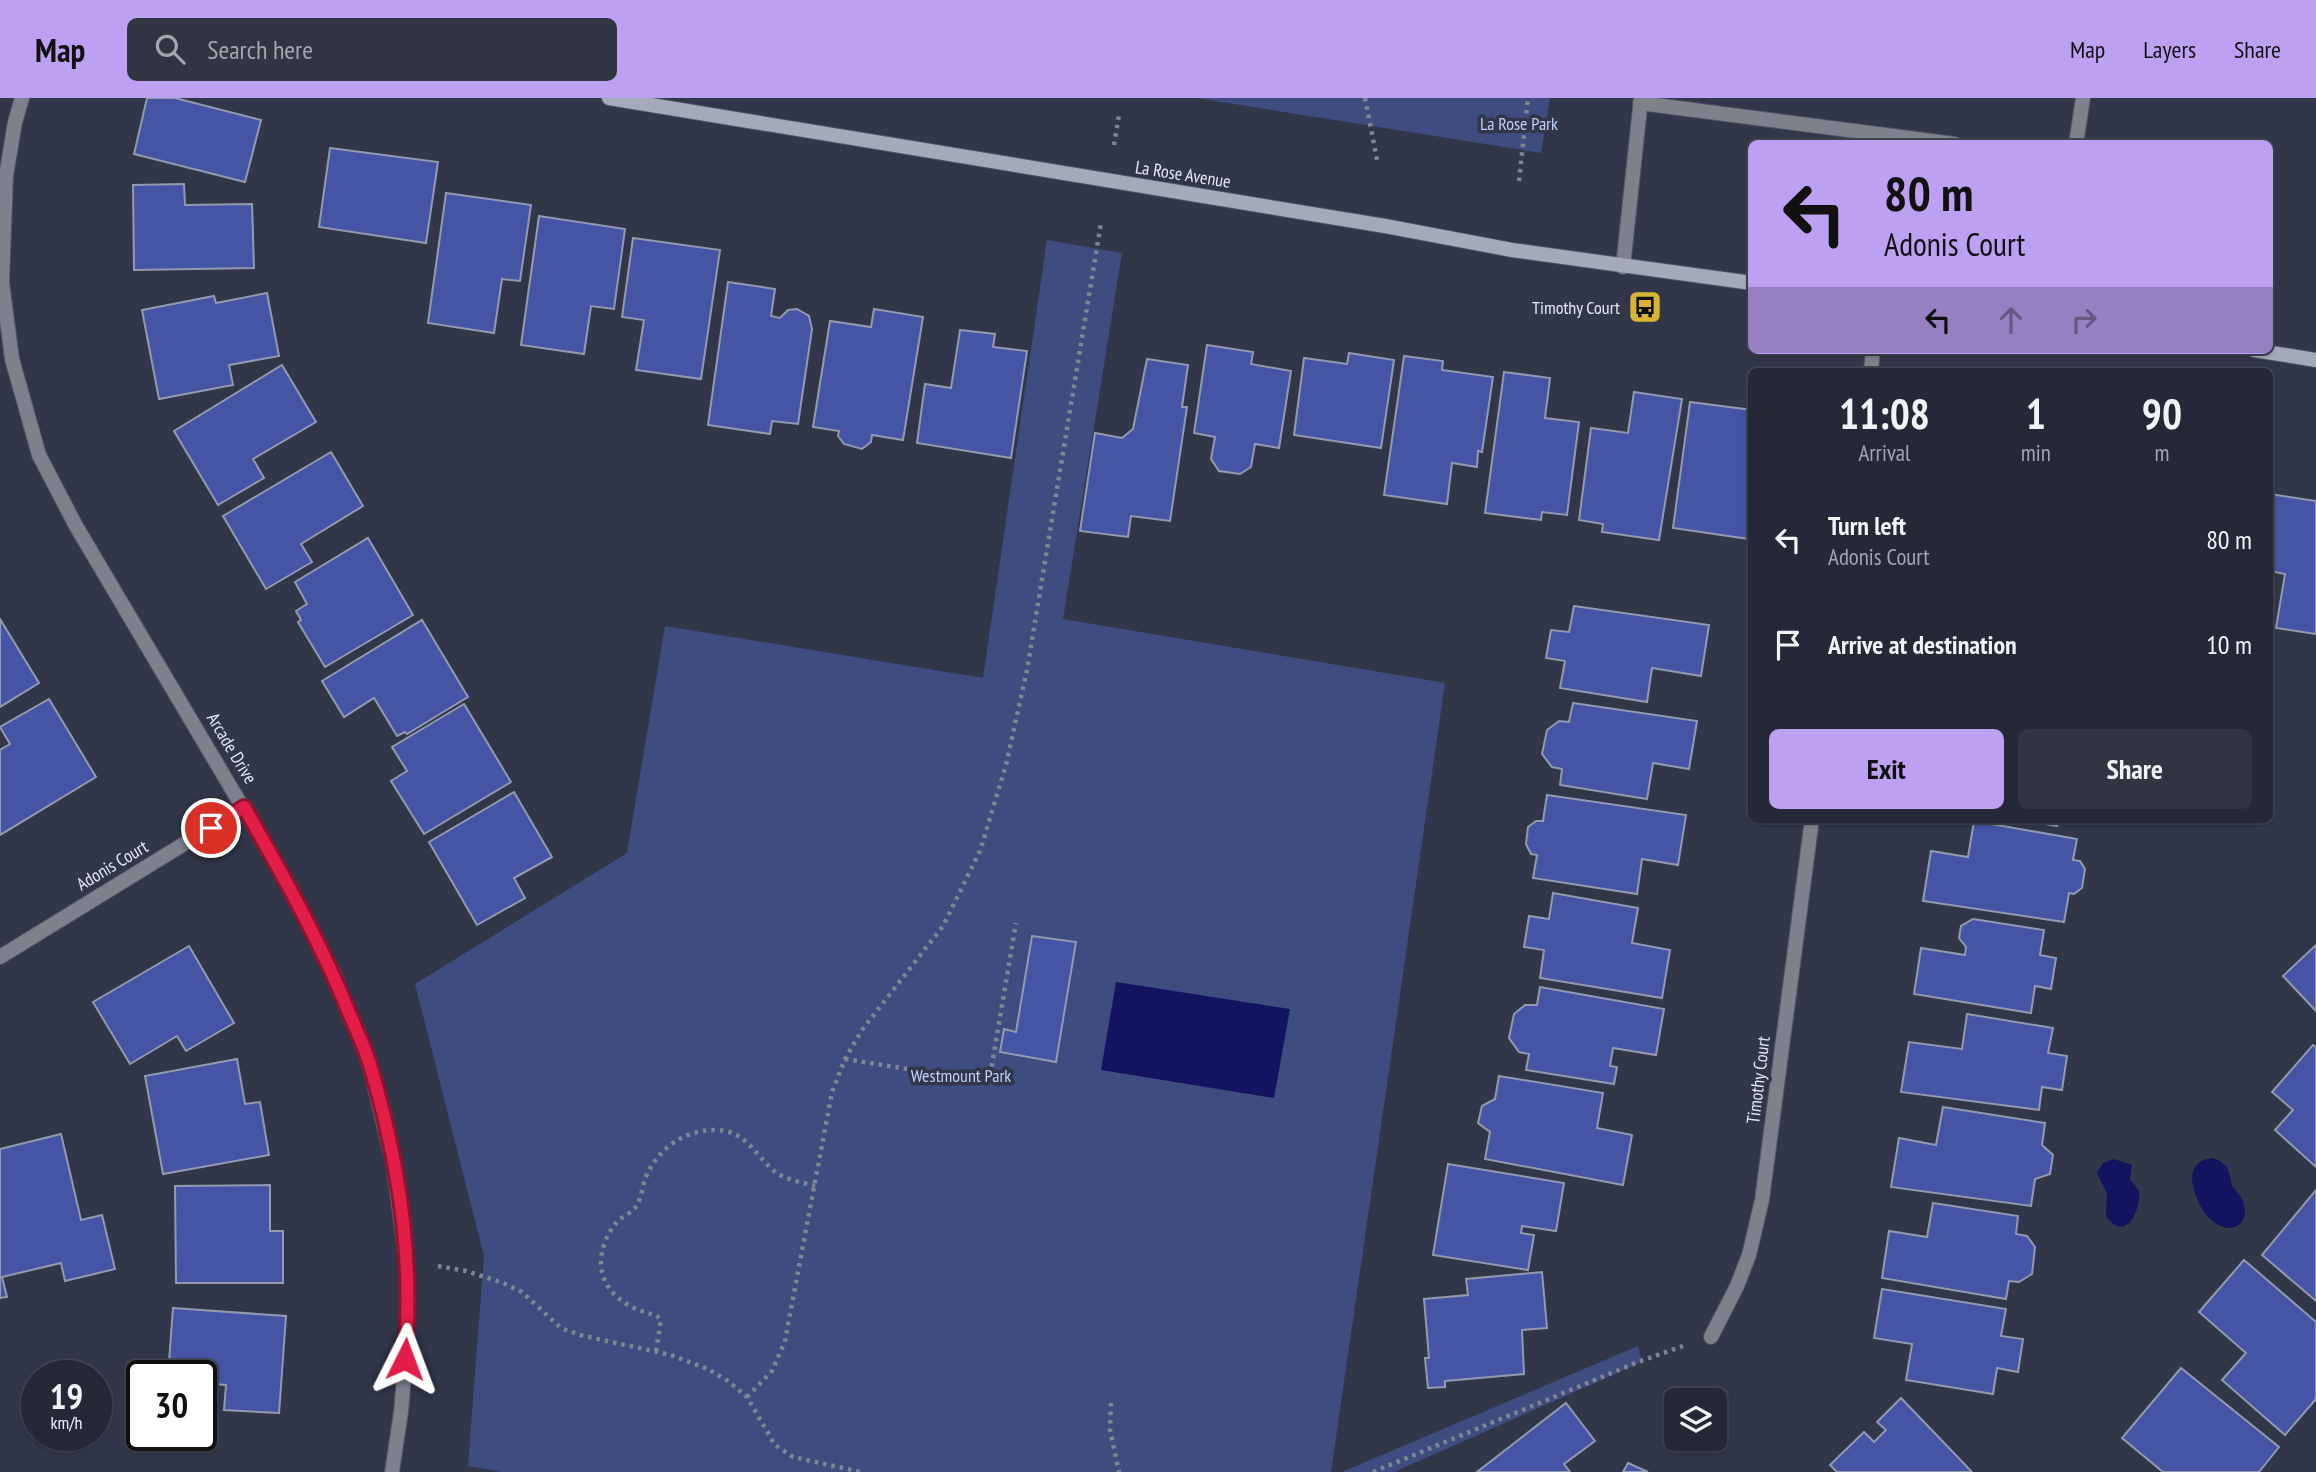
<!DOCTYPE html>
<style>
:root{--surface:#252937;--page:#313542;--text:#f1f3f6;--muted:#a3a6ad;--line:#424552;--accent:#bca0f2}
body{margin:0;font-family:"PT Sans Narrow",sans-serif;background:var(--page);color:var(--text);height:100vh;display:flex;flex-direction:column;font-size:26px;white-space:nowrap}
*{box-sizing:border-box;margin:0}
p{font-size:23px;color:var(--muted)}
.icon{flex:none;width:38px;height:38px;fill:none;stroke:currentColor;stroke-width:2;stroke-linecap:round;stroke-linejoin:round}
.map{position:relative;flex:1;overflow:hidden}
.details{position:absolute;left:1748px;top:270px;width:525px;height:455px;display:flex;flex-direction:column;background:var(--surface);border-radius:10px;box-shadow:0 2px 5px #0004,0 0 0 2px var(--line)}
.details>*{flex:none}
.banner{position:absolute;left:1748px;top:42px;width:525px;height:214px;border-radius:10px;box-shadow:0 2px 5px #0004,0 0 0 2px var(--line);background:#bca0f2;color:#111;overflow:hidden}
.fabs{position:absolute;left:1664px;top:1290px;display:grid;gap:14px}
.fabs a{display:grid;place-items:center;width:63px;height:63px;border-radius:10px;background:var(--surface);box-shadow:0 2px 5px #0004,0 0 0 2px var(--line);font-size:35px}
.speed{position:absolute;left:21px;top:1262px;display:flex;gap:14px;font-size:35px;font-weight:700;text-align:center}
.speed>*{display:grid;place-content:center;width:91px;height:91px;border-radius:50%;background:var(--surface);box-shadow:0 2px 5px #0004,0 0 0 2px var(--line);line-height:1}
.speed small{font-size:18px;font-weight:400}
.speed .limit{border:4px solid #111;border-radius:10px;background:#fff;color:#111}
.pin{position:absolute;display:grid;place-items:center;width:60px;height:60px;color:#fff;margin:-30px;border:4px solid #fff;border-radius:50%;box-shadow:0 2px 7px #0007}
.me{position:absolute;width:77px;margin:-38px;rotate:3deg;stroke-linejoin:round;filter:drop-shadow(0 0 5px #0008)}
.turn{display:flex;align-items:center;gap:24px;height:147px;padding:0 21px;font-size:32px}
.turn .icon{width:91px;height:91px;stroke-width:2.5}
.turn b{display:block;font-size:49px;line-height:60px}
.lanes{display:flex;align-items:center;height:66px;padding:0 21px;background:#0003;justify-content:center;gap:35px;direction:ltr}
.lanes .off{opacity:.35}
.eta{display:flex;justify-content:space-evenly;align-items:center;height:119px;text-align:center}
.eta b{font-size:42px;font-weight:700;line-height:49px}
.cta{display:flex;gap:14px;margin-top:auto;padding:14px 21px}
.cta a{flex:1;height:80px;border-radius:10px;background:var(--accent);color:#111;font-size:28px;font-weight:700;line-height:80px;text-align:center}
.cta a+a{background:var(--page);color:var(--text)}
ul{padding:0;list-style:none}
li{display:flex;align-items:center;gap:21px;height:105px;padding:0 21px}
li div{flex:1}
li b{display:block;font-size:26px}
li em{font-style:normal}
header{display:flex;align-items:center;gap:42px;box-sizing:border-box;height:98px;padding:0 35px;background:var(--accent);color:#111}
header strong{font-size:33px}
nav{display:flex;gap:38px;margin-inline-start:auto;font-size:24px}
.search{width:490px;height:63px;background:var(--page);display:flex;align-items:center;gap:18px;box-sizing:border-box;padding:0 24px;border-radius:10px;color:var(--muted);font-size:26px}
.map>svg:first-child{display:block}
.green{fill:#3f4c80}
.water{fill:#131460}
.building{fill:#4554a4;stroke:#939ab0;stroke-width:2}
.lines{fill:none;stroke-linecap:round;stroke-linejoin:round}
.lane-casing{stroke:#4e5365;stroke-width:16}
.street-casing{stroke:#4e5365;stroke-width:16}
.secondary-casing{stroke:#4e5365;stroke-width:16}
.path{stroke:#808594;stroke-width:4.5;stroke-dasharray:3.5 5;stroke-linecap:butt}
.lane{stroke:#7e818b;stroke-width:14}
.street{stroke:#7e818b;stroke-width:14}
.secondary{stroke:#a5aab9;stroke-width:14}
.route-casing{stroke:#92132f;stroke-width:18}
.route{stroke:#e11d48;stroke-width:12}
.labels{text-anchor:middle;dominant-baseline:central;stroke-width:7;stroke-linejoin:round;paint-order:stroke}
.park-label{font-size:18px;fill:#c1cefb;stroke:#313749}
.street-label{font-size:18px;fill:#e6e9f5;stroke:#313749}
.poi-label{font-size:18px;fill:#e6e9f5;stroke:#313749;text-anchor:end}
</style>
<header>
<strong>Map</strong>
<div class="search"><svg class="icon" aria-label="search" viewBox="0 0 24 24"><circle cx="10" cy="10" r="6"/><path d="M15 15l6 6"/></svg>Search here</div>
<nav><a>Map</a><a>Layers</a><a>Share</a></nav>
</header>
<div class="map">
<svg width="2316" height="1374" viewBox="0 0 2316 1374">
<rect width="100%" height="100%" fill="#313749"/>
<!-- green -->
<g class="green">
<path d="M1197 0H1550L1541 55Z"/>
<path d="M1047 142 1122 155 1063 521 1445 585 1331 1374H501L468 1368 484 1158 415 886 627 755 665 528 983 580Z"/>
<path d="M1638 1248 1642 1264 1394 1374H1342Z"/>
</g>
<!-- water -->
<g class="water">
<path d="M1116 884 1290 911 1274 1000 1101 972Z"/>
<path d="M2213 1060C2229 1066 2229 1073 2232 1088 2267 1123 2223 1153 2199 1105 2196 1098 2192 1088 2192 1079 2193 1066 2202 1061 2213 1060Z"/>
<path d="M2114 1061 2132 1067 2130 1081 2139 1093C2141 1112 2126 1146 2106 1118L2107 1096 2097 1075 2103 1065Z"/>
</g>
<!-- building -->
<g class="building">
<path d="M147 0H175L261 22 245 84 134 56Z"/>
<path d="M330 50 438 64 426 145 319 129Z"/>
<path d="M184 86 185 107 252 106 254 170 134 172 133 87Z"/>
<path d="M446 95 531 107 520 183 502 181 494 235 428 225Z"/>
<path d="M539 118 625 131 614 211 591 208 584 256 521 247Z"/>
<path d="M633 140 720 152 701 281 636 272 644 222 622 219Z"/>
<path d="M728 184 775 191 771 218 780 220 788 212 797 211 809 218 812 231 798 326 772 323 770 336 708 327Z"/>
<path d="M267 195 279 258 229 267 233 287 159 301 142 212 214 198 216 205Z"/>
<path d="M874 211 923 219 903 342 872 337 871 344 862 351 844 346 838 338 839 333 813 329 830 223 871 229Z"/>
<path d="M960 232 995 236 993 249 1027 253 1011 360 917 345 925 286 951 290Z"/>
<path d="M1207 247 1253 254 1251 266 1291 273 1279 350 1255 346 1251 369 1240 376 1219 373 1211 361 1215 339 1194 335Z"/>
<path d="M1349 255 1394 262 1381 350 1294 337 1304 260 1347 266Z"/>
<path d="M1404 258 1443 263 1442 272 1493 279 1482 354 1478 353 1477 369 1452 365 1447 406 1384 397Z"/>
<path d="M1147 261 1188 267 1182 309H1187L1170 423 1131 418 1128 439 1080 433 1095 335 1122 340 1133 331Z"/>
<path d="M282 267 316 324 253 361 264 380 218 407 174 333Z"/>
<path d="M1504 274 1550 280 1545 320 1579 324 1567 417 1542 414 1541 422 1485 415Z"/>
<path d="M1634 294 1682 301 1659 442 1602 434 1603 426 1579 422 1591 330 1628 335Z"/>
<path d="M1690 304 1752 312V422L1749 441 1673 430Z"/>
<path d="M331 354 363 408 301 446 312 464 266 491 223 418Z"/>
<path d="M2270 396 2316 403V536L2276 530 2285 476 2270 473Z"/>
<path d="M368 440 413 517 325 569 298 524 301 522 296 513 307 506 295 484Z"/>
<path d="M1574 508 1709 527 1701 578 1652 570 1647 604 1560 590 1565 563 1546 560 1551 532 1569 534Z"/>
<path d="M0 521 39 585 0 609Z"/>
<path d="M422 522 468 599 407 636 405 634 397 638 374 600 344 619 322 583Z"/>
<path d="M49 601 96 679 0 737V652L10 646 0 629Z"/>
<path d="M1573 605 1697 623 1689 671 1653 665 1647 701 1560 687 1562 671 1552 669 1542 656 1547 632 1559 623 1569 624Z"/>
<path d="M464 606 511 684 424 736 391 683 407 673 392 649Z"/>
<path d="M514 694 552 759 514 780 525 800 477 827 429 744Z"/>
<path d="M1547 697 1686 717 1678 767 1642 761 1637 796 1533 780 1537 757 1531 756 1526 746 1528 729 1536 723H1543Z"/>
<path d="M2016 721H2058L2057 728Z"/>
<path d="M1974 723 2077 741 2073 762 2080 763 2085 771 2082 790 2074 796 2069 795 2064 824 1923 803 1931 753 1968 759Z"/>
<path d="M1553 795 1638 810 1632 845 1670 852 1662 900 1540 880 1544 852 1524 849 1529 818 1549 821Z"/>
<path d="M1973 821 2044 832 2040 857 2056 860 2051 891 2035 888 2031 915 1914 896 1921 850 1965 857 1966 849 1959 840 1961 828Z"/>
<path d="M1032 838 1076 844 1056 964 1000 954 1004 931 1016 934Z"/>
<path d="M2316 847V913L2283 878Z"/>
<path d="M189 848 234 925 186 953 177 938 130 966 93 904Z"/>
<path d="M1540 889 1664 911 1656 957 1613 950 1610 968 1617 969 1614 986 1526 972 1529 956 1519 954 1509 940 1514 916 1525 907H1537Z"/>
<path d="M1967 916 2053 930 2048 955 2067 958 2062 992 2042 989 2039 1012 1901 994 1909 944 1962 951Z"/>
<path d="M2313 947 2316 949V1069L2275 1032 2293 1012 2272 994Z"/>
<path d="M237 961 245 1006 260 1004 269 1057 163 1076 145 978Z"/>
<path d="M1499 978 1603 995 1597 1030 1632 1037 1623 1087 1485 1061 1490 1034 1478 1025 1482 1008 1495 1001Z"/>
<path d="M1943 1009 2045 1025 2042 1047 2053 1057 2050 1076 2035 1081 2031 1108 1891 1089 1899 1040 1936 1047Z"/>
<path d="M61 1036 81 1122 102 1117 115 1171 65 1183 61 1165 2 1179 7 1199 0 1200V1051Z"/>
<path d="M1448 1066 1564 1085 1556 1133 1522 1128 1521 1135 1534 1137 1528 1172 1433 1157Z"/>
<path d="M270 1087V1133H283V1185H176L175 1088Z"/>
<path d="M2316 1092V1203L2262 1157Z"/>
<path d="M1933 1105 2018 1118 2016 1136 2027 1138 2035 1149 2032 1176 2019 1184 2009 1183 2006 1201 1882 1180 1889 1133 1927 1139Z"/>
<path d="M2244 1162 2316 1224V1301L2285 1337 2222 1282 2246 1255 2199 1214Z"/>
<path d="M1542 1174 1547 1230 1522 1232 1524 1276 1445 1283V1289L1428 1290 1425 1260H1429L1424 1201 1468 1197 1466 1181Z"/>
<path d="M1882 1191 2006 1211 2001 1238 2023 1241 2018 1274 1997 1270 1993 1296 1906 1282 1912 1246 1874 1240Z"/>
<path d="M173 1210 286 1218 279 1315 224 1312 226 1287 201 1285V1278H168Z"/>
<path d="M2181 1270 2279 1349 2259 1374H2163L2122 1340Z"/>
<path d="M1901 1300 1972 1374H1837L1830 1367 1864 1334 1874 1344 1886 1332 1877 1324Z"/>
<path d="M1566 1305 1595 1343 1564 1366 1570 1374H1477Z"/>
<path d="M1628 1365 1648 1374H1623Z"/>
</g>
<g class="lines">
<defs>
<g id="lane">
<path d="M1640 5 1955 46"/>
<path d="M2076 46 2083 0"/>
<path d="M1623 169 1641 0"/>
</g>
<g id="street">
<path d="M22 0 15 24 6 78 2 184 12 261 39 357 76 428 288 786 334 876 369 966 393 1064 406 1162 408 1234 401 1314 392 1374"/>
<path d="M1871 273 1873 252"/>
<path d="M0 859 244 709"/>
<path d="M1711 1239 1737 1188 1749 1157 1762 1102 1812 721"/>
</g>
<g id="secondary">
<path d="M609 0 1385 128 1512 152 1752 185"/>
<path d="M2254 252 2316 262"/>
</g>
</defs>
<!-- lane casing -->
<use href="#lane" class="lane-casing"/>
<!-- street casing -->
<use href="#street" class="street-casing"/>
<!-- secondary casing -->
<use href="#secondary" class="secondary-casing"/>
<!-- path -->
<g class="path">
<path d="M1365 0 1377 62"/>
<path d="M1114 47 1119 17"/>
<path d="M1519 83 1528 0"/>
<path d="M845 961 989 984 1016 825"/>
<path d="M438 1168 466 1173 503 1185 522 1194 561 1230 580 1237 671 1257 708 1271 728 1283 747 1299 775 1347 793 1359 861 1374"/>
<path d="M656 1253 661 1222C656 1216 654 1217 647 1215 627 1209 607 1196 602 1174 598 1157 606 1136 617 1124 622 1119 629 1116 634 1111 641 1104 642 1090 645 1081 657 1052 682 1032 715 1032 746 1032 754 1056 774 1073 785 1082 802 1084 815 1088"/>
<path d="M747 1299 772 1273 785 1243 832 994 845 961 862 932 943 828 980 753 1006 667 1027 572 1101 125"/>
<path d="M1111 1305 1110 1332 1119 1374"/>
<path d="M1373 1374 1638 1264 1683 1248"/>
</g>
<!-- lane -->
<use href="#lane" class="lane"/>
<!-- street -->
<use href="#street" class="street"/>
<!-- secondary -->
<use href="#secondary" class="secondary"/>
</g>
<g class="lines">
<defs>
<path id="route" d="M211 730 244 709C283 777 321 845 350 917 357 934 365 950 370 967 398 1060 414 1163 405 1261"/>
</defs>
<!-- route casing -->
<use href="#route" class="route-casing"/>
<!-- route -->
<use href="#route" class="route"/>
</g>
<!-- icons -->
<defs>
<symbol id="bus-square" viewBox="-11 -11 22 22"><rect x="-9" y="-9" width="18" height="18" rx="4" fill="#d8b434" stroke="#313749"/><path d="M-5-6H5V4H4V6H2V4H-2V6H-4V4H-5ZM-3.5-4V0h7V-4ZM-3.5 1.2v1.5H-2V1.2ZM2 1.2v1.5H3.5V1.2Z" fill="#111"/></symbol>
</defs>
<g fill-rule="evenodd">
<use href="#bus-square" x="1626" y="190" width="38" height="38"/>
</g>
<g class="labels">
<!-- park labels -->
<g class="park-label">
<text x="1519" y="25">La Rose Park</text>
<text x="961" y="977">Westmount Park</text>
</g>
<!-- street labels -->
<g class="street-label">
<text transform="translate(1183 76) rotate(9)">La Rose Avenue</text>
<text transform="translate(232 650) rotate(59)">Arcade Drive</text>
<text transform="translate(112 767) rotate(-31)">Adonis Court</text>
<text transform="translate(1758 982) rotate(-83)">Timothy Court</text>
</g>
<!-- poi labels -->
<g class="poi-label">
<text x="1620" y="209">Timothy Court</text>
</g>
</g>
</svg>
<div class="fabs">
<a><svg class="icon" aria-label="layers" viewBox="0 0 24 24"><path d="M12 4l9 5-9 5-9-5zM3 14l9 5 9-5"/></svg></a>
</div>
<div class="speed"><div>19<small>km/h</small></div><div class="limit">30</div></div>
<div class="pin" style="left:211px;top:730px;background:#d93025"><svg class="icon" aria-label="arrive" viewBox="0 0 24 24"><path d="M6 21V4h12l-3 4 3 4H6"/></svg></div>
<svg class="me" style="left:405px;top:1261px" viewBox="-20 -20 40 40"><path d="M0-17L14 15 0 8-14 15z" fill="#e11d48" stroke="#fff" stroke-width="4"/></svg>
<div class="banner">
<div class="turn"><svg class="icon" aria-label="left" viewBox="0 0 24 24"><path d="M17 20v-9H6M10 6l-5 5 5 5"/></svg><div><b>80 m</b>Adonis Court</div></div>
<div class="lanes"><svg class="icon" aria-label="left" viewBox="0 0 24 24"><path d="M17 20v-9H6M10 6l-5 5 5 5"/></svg><svg class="icon off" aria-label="ahead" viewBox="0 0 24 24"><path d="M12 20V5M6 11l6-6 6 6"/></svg><svg class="icon off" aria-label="right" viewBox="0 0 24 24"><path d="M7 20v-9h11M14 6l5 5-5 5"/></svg></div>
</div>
<section class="details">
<div class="eta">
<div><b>11:08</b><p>Arrival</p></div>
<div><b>1</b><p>min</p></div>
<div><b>90</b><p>m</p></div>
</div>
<ul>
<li><svg class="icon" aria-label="left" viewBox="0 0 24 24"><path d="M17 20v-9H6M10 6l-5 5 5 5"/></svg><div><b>Turn left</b><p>Adonis Court</p></div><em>80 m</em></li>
<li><svg class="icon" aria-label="arrive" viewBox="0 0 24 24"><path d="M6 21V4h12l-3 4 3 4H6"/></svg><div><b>Arrive at destination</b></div><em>10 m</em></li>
</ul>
<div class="cta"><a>Exit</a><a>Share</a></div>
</section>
</div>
